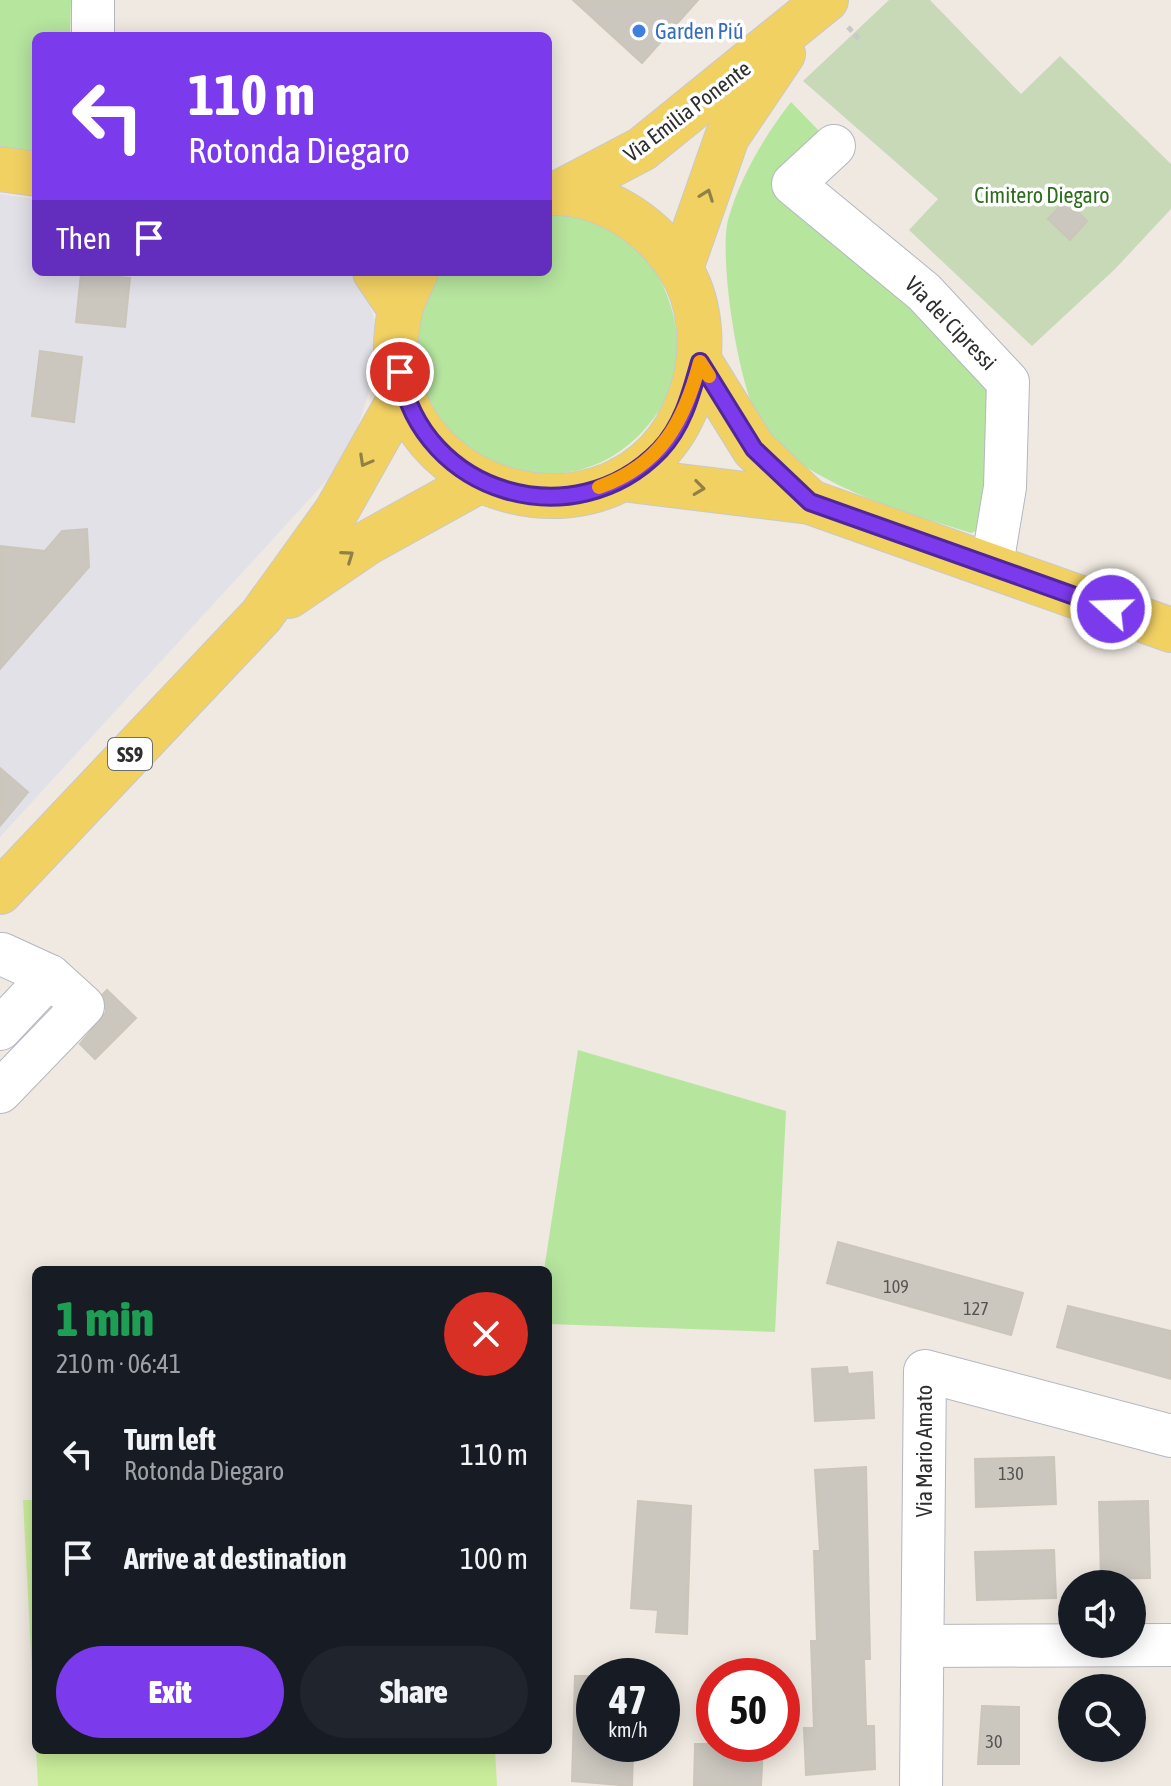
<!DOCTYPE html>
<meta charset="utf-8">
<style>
:root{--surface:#171b24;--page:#20242c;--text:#f1f3f6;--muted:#9ea1a6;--accent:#7c3aed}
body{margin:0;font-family:"Asap Condensed",sans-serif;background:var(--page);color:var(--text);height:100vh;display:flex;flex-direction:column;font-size:30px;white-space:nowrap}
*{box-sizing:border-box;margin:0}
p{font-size:26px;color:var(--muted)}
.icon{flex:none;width:44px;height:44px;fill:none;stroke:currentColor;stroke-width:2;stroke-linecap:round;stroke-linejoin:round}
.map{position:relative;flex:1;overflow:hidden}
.sheet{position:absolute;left:32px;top:1266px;width:520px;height:488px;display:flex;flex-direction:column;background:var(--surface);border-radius:12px;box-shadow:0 4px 20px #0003}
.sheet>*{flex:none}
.top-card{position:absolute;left:32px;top:32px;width:520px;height:244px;border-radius:12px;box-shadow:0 4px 20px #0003;background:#7c3aed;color:#fff;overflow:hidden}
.controls{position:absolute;left:1058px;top:1570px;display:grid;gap:16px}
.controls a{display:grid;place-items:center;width:88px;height:88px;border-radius:50%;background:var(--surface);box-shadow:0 4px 20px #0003;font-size:40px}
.speed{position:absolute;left:576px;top:1658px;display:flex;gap:16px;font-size:40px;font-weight:700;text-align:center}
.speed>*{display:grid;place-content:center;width:104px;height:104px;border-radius:50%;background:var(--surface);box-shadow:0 4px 20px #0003;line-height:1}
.speed small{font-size:20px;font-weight:400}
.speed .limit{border:12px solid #d22;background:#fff;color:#111}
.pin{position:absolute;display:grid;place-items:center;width:68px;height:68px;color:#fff;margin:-34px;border:4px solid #fff;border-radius:50%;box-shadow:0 2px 8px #0007}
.me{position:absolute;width:88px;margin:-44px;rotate:290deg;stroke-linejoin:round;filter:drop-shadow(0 0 6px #0008)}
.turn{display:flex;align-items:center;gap:28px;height:168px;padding:0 24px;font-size:36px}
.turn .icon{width:104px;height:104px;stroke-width:2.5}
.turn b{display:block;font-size:56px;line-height:68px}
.then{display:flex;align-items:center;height:76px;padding:0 24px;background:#0003;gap:16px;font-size:30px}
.round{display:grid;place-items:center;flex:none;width:84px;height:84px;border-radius:42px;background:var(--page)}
.headline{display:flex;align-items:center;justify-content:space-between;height:136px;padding:0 24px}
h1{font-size:48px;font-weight:800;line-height:60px;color:#1e9e55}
.action{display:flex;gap:16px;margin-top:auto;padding:16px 24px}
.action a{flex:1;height:92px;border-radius:48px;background:var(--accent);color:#fff;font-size:32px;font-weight:800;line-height:92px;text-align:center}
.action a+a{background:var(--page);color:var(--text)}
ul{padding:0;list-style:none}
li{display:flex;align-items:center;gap:24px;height:104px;padding:0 24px}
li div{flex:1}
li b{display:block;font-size:30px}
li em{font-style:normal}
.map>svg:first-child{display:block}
.industrial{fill:#e3e1e8}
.green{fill:#b6e59e}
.cemetery{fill:#c8d9b8}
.pitch{fill:#c9ec9a}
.building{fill:#cbc7bf;stroke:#cbc5ba;stroke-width:2}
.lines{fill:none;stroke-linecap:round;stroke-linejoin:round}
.minor-casing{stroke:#b4b7c1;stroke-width:44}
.major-casing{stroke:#c9c9c9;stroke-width:46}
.path{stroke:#c9c9c9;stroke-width:5;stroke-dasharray:6 4;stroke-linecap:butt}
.minor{stroke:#fff;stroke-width:42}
.major{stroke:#f2d163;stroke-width:44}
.oneway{stroke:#908048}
.route-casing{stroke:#51269a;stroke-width:20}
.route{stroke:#7c3aed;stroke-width:14}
.slow{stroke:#f59e0b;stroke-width:14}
.shop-dot{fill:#3f7fe0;stroke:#fff;stroke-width:3}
.labels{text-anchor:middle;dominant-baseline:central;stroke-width:7;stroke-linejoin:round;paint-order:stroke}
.number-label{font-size:18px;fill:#555452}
.shield{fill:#fff;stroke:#6d6d6d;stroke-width:2}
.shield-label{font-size:20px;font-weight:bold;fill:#2e2e2e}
.shop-label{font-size:22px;fill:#366cbe;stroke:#fff;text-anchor:start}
.street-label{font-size:22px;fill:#2e2e2e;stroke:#fff}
.park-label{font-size:22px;fill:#2c6e1b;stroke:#fff}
</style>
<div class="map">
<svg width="1171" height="1786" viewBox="0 0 1171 1786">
<rect width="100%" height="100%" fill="#efe9e1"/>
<!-- industrial -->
<path class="industrial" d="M0 194 36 199V272H349L365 287 378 332 368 395 348 457 0 837Z"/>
<!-- green -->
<g class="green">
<path d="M0 0H71L70 36H36V157L0 153Z"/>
<path d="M791 102 822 134 771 187 871 264 994 393 991 525 971 533C903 512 828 490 773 443 741 416 718 260 728 220 740 177 764 137 791 102Z"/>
<path d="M548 214C596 216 645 243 664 288 681 326 684 372 660 409 574 542 384 451 423 311 427 298 435 284 440 272H548Z"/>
<path d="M578 1050 786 1111 775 1332 548 1324V1270H544Z"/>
</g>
<!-- cemetery -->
<path class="cemetery" d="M889 0H930L1021 94 1060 56 1171 164V209L1115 269 1032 346 909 230 938 199 803 81Z"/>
<!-- pitch -->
<path class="pitch" d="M23 1500H36V1750H495L497 1786H38Z"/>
<!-- building -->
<g class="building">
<path d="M573 0H698L642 63Z"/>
<path d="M1066 200 1087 221 1070 240 1048 219Z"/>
<path d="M81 274 130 278 125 327 76 322Z"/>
<path d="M40 351 82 357 74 422 32 416Z"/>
<path d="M87 529 89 567 0 669V546L45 551 62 531Z"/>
<path d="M0 768 28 792 0 826Z"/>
<path d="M107 990 136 1018 95 1059 80 1044 106 1012 103 994Z"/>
<path d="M838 1242 1023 1293 1011 1335 827 1283Z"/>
<path d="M1068 1306 1171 1331V1379L1057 1347Z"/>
<path d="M847 1367 848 1374 872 1372 874 1418 815 1421 812 1369Z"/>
<path d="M1054 1457 1056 1504 976 1507 975 1459Z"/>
<path d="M866 1467 870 1659H864L866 1726H874L875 1769 806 1775 804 1728H814L811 1641H817L814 1551H820L815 1470Z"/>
<path d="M638 1501 691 1506 687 1634 656 1632 658 1610 631 1608Z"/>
<path d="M1148 1501 1150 1578 1101 1579 1099 1502Z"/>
<path d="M1054 1550 1056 1598 977 1600 975 1552Z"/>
<path d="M575 1676H594V1744H600L599 1754 633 1753 632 1786 572 1781Z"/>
<path d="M982 1706 1019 1707V1764H978Z"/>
<path d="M695 1744H763L761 1786H694Z"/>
</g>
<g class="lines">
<defs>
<g id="minor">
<path d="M93 36V0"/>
<path d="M834 146 793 184 924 292 1008 382 1005 487 992 565"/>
<path d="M0 1029 50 976"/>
<path d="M0 1092 83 1006 50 976 2 954"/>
<path d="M923 1646 1171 1645"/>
<path d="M921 1786 925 1371 1171 1436"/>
</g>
<g id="major">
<path d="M0 169 36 174"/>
<path d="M560 192 642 149 826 0"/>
<path d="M681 268 727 137 783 54"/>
<path d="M375 272 400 309"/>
<path d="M416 272C411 284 403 298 400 311 359 504 643 574 694 384 704 347 701 300 679 267 651 223 601 191 548 193"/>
<path d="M700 362 754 449 810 502"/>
<path d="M622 479 810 502 1171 630"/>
<path d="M289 596 367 543 479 481"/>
<path d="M0 892 261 616 336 512 403 393"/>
</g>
</defs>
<!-- minor casing -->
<use href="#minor" class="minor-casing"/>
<!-- major casing -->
<use href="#major" class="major-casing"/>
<!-- path -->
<path class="path" d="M848 27 859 39"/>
<!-- minor -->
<use href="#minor" class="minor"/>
<!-- major -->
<use href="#major" class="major"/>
</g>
<!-- one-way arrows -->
<defs><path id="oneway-chevron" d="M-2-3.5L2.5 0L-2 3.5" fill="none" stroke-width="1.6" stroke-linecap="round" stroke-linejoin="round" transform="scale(2)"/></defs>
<g class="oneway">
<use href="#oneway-chevron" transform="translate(707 195) rotate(-70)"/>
<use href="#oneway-chevron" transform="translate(365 461) rotate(119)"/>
<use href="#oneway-chevron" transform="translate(699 488) rotate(7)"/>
<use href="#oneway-chevron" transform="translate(348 556) rotate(-35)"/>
</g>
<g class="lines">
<defs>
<path id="route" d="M400 372C422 494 574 539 660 450 683 426 691 394 700 362L754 449 810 502 1111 609"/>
</defs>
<!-- route casing -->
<use href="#route" class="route-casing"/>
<!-- route -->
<use href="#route" class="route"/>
<!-- slow -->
<path class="slow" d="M599 487C661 465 684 422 700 362L709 376"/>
</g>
<!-- markers -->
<circle class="shop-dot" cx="639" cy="31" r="8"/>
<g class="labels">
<!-- number labels -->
<g class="number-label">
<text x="896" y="1286">109</text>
<text x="976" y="1308">127</text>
<text x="1011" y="1473">130</text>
<text x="994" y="1741">30</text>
</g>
<!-- shield labels -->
<rect class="shield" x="108" y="738" width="44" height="32" rx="6"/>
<g class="shield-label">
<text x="130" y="754">SS9</text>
</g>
<!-- shop labels -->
<g class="shop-label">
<text x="655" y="31">Garden Piú</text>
</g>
<!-- street labels -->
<g class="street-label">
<text transform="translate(687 111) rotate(-37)">Via Emilia Ponente</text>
<text transform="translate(951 323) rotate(46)">Via dei Cipressi</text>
<text transform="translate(924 1451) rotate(-90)">Via Mario Amato</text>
</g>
<!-- park labels -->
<g class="park-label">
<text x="1042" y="195">Cimitero Diegaro</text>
</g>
</g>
</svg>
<div class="controls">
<a><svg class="icon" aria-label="sound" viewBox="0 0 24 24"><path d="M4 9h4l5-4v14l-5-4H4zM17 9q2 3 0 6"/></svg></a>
<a><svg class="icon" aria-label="search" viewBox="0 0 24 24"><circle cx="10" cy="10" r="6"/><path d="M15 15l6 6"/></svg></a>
</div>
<div class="speed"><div>47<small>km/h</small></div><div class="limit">50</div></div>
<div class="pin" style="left:400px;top:372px;background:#d93025"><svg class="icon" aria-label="arrive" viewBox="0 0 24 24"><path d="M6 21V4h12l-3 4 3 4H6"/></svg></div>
<svg class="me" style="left:1111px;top:609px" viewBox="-20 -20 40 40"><circle r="17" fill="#7c3aed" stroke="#fff" stroke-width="3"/><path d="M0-11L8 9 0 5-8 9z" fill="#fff"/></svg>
<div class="top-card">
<div class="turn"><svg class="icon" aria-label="left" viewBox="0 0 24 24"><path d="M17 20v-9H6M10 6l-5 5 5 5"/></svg><div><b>110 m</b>Rotonda Diegaro</div></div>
<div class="then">Then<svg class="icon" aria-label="arrive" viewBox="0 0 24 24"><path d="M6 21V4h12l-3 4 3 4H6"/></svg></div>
</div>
<section class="sheet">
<div class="headline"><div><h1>1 min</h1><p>210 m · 06:41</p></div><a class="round" style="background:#d93025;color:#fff"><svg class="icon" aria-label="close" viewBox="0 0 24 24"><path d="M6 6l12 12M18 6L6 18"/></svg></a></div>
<ul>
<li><svg class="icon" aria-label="left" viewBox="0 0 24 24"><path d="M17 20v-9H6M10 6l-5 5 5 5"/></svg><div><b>Turn left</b><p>Rotonda Diegaro</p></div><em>110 m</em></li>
<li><svg class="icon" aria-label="arrive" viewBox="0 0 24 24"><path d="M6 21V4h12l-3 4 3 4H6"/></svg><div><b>Arrive at destination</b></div><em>100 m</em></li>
</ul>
<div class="action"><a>Exit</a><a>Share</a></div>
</section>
</div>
